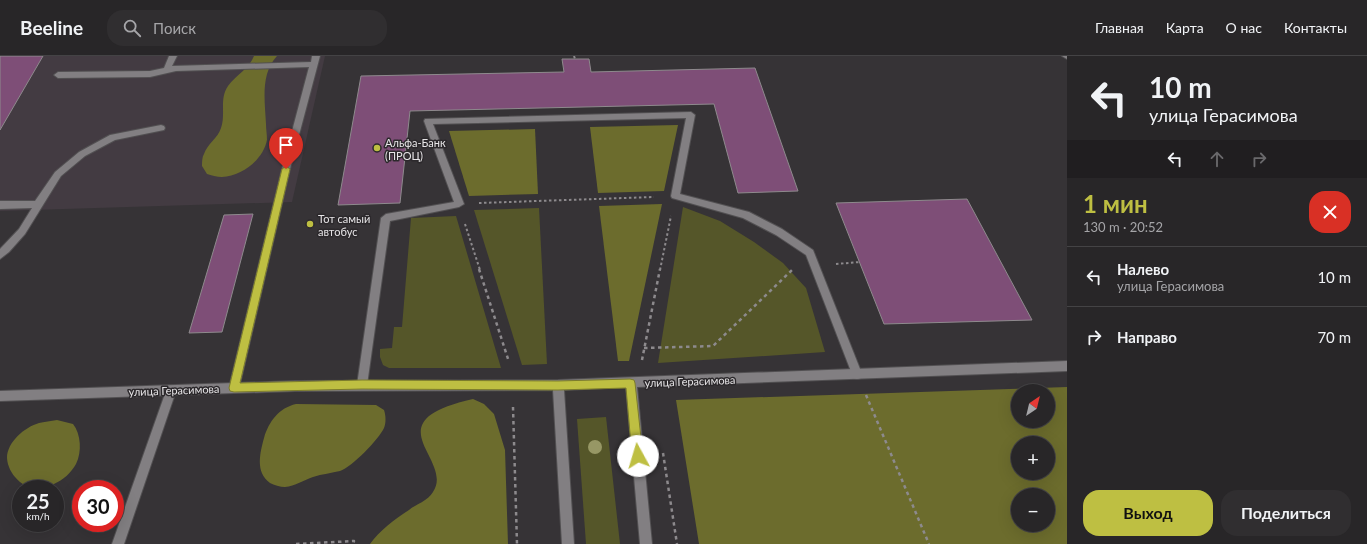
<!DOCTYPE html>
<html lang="ru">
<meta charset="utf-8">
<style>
:root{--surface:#282628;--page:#302e30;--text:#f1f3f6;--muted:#a5a5a8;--line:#444345;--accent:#bebf42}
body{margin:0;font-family:Lato,sans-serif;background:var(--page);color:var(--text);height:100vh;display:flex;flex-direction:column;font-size:15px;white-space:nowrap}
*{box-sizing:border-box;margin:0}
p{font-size:13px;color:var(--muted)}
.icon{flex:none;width:22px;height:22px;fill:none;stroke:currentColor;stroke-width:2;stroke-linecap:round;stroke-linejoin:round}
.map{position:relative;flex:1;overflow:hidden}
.side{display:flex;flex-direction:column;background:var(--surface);width:300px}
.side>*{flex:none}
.guide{background:#282628;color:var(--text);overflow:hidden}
.needle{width:26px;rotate:35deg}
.fabs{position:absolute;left:1011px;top:328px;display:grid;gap:8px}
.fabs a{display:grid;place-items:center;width:44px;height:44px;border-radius:50%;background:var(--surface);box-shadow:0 4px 16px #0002,0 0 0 1px var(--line);font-size:20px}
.speed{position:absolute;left:12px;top:424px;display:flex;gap:8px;font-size:20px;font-weight:700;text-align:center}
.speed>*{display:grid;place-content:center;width:52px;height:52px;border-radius:50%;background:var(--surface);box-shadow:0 4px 16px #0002,0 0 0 1px var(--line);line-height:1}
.speed small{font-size:10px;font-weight:400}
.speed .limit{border:6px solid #d22;background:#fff;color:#111}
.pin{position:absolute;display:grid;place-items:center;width:34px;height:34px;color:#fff;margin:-41px -17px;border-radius:50% 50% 50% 0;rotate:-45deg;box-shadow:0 0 4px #0007}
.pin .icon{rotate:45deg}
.me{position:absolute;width:44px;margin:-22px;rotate:354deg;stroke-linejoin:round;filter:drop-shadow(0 0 3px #0008)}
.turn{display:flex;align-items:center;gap:14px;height:84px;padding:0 16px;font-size:18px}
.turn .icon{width:52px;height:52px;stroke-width:2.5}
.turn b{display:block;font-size:28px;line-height:34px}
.lanes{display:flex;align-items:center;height:38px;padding:0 16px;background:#0003;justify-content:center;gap:20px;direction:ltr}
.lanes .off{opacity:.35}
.round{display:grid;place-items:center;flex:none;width:42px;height:42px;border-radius:16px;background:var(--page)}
.summary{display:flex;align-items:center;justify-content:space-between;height:68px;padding:0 16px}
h1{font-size:24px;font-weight:700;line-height:30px;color:var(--accent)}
.action{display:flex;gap:8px;margin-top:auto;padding:8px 16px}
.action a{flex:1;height:46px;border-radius:16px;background:var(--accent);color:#111;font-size:16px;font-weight:700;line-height:46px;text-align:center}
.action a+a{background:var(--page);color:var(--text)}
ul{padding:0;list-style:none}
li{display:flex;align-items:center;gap:12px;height:60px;padding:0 16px;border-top:1px solid var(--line)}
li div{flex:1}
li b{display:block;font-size:15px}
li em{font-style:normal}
header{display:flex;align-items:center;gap:24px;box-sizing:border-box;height:56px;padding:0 20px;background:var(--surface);border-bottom:1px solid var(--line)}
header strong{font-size:19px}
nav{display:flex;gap:22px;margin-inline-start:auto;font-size:14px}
.search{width:280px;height:36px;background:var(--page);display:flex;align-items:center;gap:10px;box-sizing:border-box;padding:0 14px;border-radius:16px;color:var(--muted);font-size:15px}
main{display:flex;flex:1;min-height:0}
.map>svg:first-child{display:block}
.built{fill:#433b42}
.green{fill:#555629}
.forest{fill:#6c6c2d;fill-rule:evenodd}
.building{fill:#7e4e77;stroke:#8e8a8d}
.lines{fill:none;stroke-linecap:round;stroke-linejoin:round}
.service-casing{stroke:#525052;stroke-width:2}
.minor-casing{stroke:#525052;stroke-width:2}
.path-far1{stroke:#8d8a8d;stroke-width:2;stroke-dasharray:2.5 2.5;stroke-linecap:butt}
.path{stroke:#8d8a8d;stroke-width:2.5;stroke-dasharray:3.5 3.5;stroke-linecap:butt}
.service{fill:#827f82;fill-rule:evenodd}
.minor{fill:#827f82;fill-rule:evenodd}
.tree{fill:#979765}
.route{fill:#bebf42;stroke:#7c7c2b}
.poi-dot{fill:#bebf42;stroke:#2c292c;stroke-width:1.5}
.labels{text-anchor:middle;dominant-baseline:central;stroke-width:3;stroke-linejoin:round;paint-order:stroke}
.poi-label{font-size:11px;fill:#e7e5e7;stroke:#2c292c;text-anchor:start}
.street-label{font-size:11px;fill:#e7e5e7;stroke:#2c292c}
</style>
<header>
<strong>Beeline</strong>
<div class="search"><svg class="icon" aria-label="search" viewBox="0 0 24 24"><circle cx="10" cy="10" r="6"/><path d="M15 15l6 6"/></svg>Поиск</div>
<nav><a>Главная</a><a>Карта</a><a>О нас</a><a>Контакты</a></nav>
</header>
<main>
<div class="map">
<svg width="1067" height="488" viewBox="0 0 1067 488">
<rect width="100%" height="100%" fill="#363336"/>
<!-- built -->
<path class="built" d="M0 0H325L292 146 0 155Z"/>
<!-- green -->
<g class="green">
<path d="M683 151 720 165 754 186 783 207 806 232 825 296 658 307Z"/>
<path d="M539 152 547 308 522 309 474 154Z"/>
<path d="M456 160 501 312H389L383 309 380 301V293L392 292 394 271H402L411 162Z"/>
<path d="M606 361 620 488H586L577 363Z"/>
</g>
<!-- forest -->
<g class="forest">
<path d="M254 0H277C260 18 265 46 266 68 266 73 267 79 267 84 263 104 242 120 222 121 217 121 211 119 207 118L202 110C202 106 202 101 204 98 207 88 218 82 221 72 226 58 219 43 228 30 236 19 249 13 254 0Z"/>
<path d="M678 69 664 135 598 137 590 71Z"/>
<path d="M535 73 538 138 469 140 449 75Z"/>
<path d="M662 148 629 305H618L599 150Z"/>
<path d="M1067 331V488H699L676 344ZM1018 335H1048V365H1018ZM1018 387H1048V417H1018ZM1018 439H1048V469H1018Z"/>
<path d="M473 343 484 348 494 358 505 394 508 488H370C379 475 395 463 409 454 416 448 428 445 433 436 455 403 370 366 473 343Z"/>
<path d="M296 348 376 349 384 354C386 360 386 367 384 372 379 383 352 411 340 415 332 417 322 418 313 421 304 424 295 430 285 431 280 431 274 429 270 427 255 416 260 397 264 382 269 365 279 352 296 348Z"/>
<path d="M57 364 73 368C81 378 82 396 76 408 71 417 63 424 54 428 50 430 46 433 42 433 25 435 8 419 7 402 7 386 25 371 39 367 44 366 51 365 57 364Z"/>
</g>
<!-- building -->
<g class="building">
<path d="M0 0H43L0 74Z"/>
<path d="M562 3H589L591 16 755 12 798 135 738 137 714 48 410 55 400 147 338 149 361 20 564 16Z"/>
<path d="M967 143 1032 264 884 268 836 147Z"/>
<path d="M253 158 222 276 189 277 224 159Z"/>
</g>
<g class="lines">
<defs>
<g id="service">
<path d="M169 0H177L172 10 311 6 312 0H320L290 113 239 332 238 336 234 337 230 336 229 332 282 113 309 11 176 15 150 21 58 22 54 19 58 16 150 15 164 12Z"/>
<path d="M1062 0H1067V3Z"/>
<path d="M691 56 695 59 680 138 749 156 782 173 813 194 862 318 861 322 857 323 853 322 852 318 806 199 776 179 743 162 672 142 671 140 686 62 433 68 464 148 459 151 390 165 367 329 366 333 362 334 358 333 357 329 381 162 386 158 454 146 424 65 425 63Z"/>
<path d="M161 69 164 70 165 72 164 74 115 84 85 100 61 120 25 178 9 196 0 203V193L19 173 32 152 0 153V145H35L55 116 79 96 110 79Z"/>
<path d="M171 330 175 331 176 335 124 488H112L166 335 167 331Z"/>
</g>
<path id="minor" d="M1067 305V315L637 331 652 488H640L626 331 564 334 574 488H562L553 334 295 335 0 345V335L295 325 558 324Z"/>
</defs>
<!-- service casing -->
<use href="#service" class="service-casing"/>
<!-- minor casing -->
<use href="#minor" class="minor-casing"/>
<!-- path-far1 -->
<g class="path-far1">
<path d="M574 0 575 3"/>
<path d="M479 147 654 141"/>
<path d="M465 168 480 214"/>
<path d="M836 208 860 206"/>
<path d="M660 214 671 160"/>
</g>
<!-- path -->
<g class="path">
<path d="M479 213 509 306"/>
<path d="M644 292 713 290 792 214"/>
<path d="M642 304 660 213"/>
<path d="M866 339 929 488"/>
<path d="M513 351 517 488"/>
<path d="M663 397 677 488"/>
<path d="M296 488 354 485 353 488"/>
</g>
<!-- service -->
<use href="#service" class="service"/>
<!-- minor -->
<use href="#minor" class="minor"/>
</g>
<!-- trees -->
<circle class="tree" cx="595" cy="391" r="7"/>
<!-- route -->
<path class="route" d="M286 110 290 113 240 327 362 324 558 325 630 323 634 324 635 327 643 400 641 404 638 405 634 404 632 400 626 332 558 334 362 333 234 336 230 335 229 332 282 113Z"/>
<!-- markers -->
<g class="poi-dot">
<circle cx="377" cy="92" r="4"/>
<circle cx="310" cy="168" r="4"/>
</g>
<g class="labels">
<!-- poi labels -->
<g class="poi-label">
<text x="385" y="86">Альфа-Банк<tspan x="385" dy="13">(ПРОЦ)</tspan></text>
<text x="318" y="162">Тот самый<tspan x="318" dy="13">автобус</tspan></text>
</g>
<!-- street labels -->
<g class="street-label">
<text transform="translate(690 325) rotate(-2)">улица Герасимова</text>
<text transform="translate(174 334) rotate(-2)">улица Герасимова</text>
</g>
</g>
</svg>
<div class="fabs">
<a><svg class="needle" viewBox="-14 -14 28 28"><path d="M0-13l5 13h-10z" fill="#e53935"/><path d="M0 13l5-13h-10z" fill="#a5a5a8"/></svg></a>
<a>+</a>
<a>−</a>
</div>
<div class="speed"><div>25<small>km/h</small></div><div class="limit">30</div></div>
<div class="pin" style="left:286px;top:113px;background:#d93025"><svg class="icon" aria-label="arrive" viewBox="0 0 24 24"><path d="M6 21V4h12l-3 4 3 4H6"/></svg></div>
<svg class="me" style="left:638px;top:400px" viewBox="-20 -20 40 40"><circle r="19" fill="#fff"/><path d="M0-13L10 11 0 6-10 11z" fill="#bebf42"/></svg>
</div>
<section class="side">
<div class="guide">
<div class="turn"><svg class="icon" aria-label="left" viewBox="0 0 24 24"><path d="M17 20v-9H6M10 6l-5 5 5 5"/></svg><div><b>10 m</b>улица Герасимова</div></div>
<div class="lanes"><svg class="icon" aria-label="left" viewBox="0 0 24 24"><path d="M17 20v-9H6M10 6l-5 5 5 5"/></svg><svg class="icon off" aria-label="ahead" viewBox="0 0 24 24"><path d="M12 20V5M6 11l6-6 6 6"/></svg><svg class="icon off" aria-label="right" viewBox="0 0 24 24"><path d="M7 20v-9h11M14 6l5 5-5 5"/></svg></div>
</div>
<div class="summary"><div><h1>1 мин</h1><p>130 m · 20:52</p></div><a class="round" style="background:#d93025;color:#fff"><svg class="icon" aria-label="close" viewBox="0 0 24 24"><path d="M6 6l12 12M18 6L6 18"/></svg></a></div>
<ul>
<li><svg class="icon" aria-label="left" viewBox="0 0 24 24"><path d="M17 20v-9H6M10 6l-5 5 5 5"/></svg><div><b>Налево</b><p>улица Герасимова</p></div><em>10 m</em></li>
<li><svg class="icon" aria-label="right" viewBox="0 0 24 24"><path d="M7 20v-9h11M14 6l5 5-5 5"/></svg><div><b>Направо</b></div><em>70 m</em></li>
</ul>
<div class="action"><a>Выход</a><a>Поделиться</a></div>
</section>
</main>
